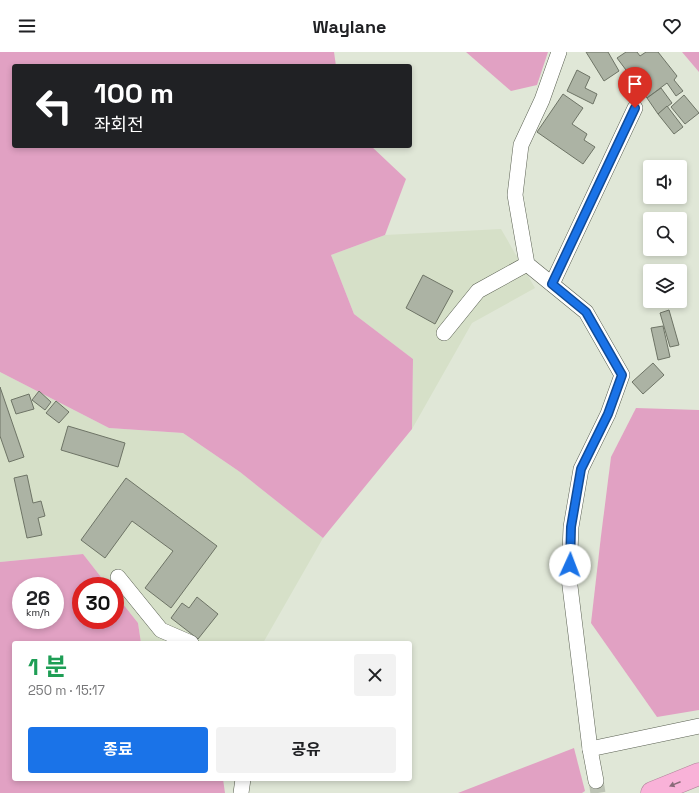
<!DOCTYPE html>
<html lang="ko">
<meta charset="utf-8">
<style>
:root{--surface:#fff;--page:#f2f2f2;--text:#202124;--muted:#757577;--accent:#1a73e8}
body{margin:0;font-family:"Space Grotesk","Noto Sans KR",sans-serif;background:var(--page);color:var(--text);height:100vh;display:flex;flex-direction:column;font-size:15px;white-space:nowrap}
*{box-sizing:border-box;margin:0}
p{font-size:13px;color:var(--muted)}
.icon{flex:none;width:22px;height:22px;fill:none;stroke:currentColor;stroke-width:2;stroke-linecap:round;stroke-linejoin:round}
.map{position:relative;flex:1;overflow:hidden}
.panel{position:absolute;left:12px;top:589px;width:400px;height:140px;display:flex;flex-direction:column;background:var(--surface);border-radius:4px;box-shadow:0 2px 6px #0003}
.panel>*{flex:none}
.guide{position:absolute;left:12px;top:12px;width:400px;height:84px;border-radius:4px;box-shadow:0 2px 6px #0003;background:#202124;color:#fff;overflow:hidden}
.tools{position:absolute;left:643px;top:108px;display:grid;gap:8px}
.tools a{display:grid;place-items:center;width:44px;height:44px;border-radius:4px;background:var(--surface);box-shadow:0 2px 6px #0003;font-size:20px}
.speed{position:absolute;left:12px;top:525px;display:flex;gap:8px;font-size:20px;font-weight:700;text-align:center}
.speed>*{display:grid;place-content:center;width:52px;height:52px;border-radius:50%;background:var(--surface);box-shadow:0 2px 6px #0003;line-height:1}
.speed small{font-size:10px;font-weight:400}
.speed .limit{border:6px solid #d22;background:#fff;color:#111}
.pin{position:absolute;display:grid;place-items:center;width:34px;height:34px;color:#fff;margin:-41px -17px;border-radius:50% 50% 50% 0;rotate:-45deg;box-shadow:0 0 4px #0007}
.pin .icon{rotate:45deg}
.me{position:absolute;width:44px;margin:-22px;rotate:2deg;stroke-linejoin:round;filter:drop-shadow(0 0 3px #0008)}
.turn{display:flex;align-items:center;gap:14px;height:84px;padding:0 16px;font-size:18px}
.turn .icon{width:52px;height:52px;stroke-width:2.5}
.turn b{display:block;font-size:28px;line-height:34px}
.round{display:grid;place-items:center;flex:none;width:42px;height:42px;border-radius:4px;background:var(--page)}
.summary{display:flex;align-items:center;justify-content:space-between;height:68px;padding:0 16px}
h1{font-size:24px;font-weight:700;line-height:30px;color:#1e9e55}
.action{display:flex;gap:8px;margin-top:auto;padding:8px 16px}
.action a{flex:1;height:46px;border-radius:4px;background:var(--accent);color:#fff;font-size:16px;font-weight:700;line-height:46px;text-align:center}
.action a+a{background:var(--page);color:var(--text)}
header{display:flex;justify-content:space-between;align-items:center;height:52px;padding:0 16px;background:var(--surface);font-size:18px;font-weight:700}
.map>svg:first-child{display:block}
.built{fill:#d6e0c8}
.green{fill:#e1a1c3;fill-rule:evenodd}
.building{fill:#acb3a4;stroke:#6e7466}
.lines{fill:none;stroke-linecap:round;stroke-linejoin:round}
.minor-tunnel{stroke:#bcc2b4;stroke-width:15;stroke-dasharray:15 8;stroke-linecap:butt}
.minor-casing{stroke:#5a6052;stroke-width:16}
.highway-casing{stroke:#b2849b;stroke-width:23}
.minor{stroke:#fff;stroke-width:15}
.highway{stroke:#f9b2d8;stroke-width:22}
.oneway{fill:#896a78}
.route-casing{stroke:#114b97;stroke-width:10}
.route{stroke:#1a73e8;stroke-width:7}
</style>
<header><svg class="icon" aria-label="menu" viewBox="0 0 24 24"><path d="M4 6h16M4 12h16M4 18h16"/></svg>Waylane<svg class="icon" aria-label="heart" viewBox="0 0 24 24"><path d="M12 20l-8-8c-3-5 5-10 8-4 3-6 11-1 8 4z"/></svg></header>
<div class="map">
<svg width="699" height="741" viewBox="0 0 699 741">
<rect width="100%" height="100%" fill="#e0e7d7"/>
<!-- built -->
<g class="built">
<path d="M501 177 535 236 472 271 412 377 413 307 354 262 331 203 385 183Z"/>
<path d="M0 320 109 376 183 381 240 420 323 486 263 591H141L138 571 115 542V534H108L83 502 0 510Z"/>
</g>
<!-- green -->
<g class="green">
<path d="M0 0H334L336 14H14V94H371L406 127 385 183 331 203 354 262 413 307 412 377 323 486 240 420 183 381 109 376 0 320Z"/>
<path d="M466 0H548L537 33 511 39Z"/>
<path d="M682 0H699V20Z"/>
<path d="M636 356 699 358V658L657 665 591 571 601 484 611 405Z"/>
<path d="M83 502 108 534H81V568H115V542L138 571 141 591H14V727H223L225 741H0V510ZM21 534H55V568H21Z"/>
<path d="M574 696 585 739 582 741H458Z"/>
</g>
<!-- building -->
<g class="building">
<path d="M586 0H608L619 19 604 29Z"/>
<path d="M626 0H637L640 4 646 0H658L677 24 674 28 683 39 676 44 667 31 647 46 617 6Z"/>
<path d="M577 18 590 25 585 36 597 42 593 52 567 39Z"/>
<path d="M661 36 672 51 658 62 647 46Z"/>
<path d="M563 42 583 56 572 72 587 82 584 88 595 95 583 112 537 80Z"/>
<path d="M684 43 699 61 685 72 671 55Z"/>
<path d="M667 54 683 75 674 82 658 62Z"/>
<path d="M423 223 453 239 435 272 406 256Z"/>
<path d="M669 258 679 293 670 295 660 261Z"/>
<path d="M663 274 670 305 658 308 651 276Z"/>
<path d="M653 311 664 323 643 342 632 330Z"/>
<path d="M0 335 24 405 9 410 0 384Z"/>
<path d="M39 339 51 350 45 358 32 348Z"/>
<path d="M29 342 34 357 16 362 11 348Z"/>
<path d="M56 349 69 360 59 371 46 361Z"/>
<path d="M68 374 125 391 118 415 61 398Z"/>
<path d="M27 423 33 451 41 449 45 464 38 466 42 483 27 486 14 426Z"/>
<path d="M126 426 217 494 171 556 145 536 173 499 132 469 105 506 81 488Z"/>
<path d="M197 545 218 562 198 587 171 566 182 551 189 556Z"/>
</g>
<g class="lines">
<!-- minor-tunnel -->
<path class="minor-tunnel" d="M596 729 598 741"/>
<defs>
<g id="minor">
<path d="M559 0 542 48 521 93 515 143 527 212 586 260 622 323 608 362 581 417 571 475 569 526 590 697"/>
<path d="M552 232 635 56"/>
<path d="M444 281 478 239 527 212"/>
<path d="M118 525 161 578 191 591"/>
<path d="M596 729 590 697 699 674"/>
<path d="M241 741 243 727"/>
</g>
<path id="highway" d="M652 741 699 722"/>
</defs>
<!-- minor casing -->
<use href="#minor" class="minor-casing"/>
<!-- highway casing -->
<use href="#highway" class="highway-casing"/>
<!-- minor -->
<use href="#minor" class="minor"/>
<!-- highway -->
<use href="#highway" class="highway"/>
</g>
<!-- one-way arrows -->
<defs><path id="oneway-solid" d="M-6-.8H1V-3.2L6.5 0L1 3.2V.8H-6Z"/></defs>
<use class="oneway" href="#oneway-solid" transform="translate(675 732) rotate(158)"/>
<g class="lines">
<defs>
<path id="route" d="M570 513 571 475 581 417 608 362 622 323 586 260 552 232 635 56"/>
</defs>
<!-- route casing -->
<use href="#route" class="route-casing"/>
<!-- route -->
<use href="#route" class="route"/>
</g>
</svg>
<div class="tools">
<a><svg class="icon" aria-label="sound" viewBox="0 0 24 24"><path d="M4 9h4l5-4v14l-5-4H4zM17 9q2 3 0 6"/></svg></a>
<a><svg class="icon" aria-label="search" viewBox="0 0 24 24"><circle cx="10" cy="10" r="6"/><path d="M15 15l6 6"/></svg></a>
<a><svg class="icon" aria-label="layers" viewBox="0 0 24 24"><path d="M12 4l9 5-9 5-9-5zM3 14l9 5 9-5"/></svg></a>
</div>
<div class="speed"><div>26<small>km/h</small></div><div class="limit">30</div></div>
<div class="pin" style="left:635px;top:56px;background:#d93025"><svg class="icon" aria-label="arrive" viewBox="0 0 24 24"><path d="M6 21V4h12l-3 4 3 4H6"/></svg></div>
<svg class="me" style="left:570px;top:513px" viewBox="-20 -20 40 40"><circle r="19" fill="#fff"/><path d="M0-13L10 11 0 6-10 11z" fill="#1a73e8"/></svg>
<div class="guide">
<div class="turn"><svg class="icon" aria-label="left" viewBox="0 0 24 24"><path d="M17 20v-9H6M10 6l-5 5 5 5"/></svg><div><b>100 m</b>좌회전</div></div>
</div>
<section class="panel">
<div class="summary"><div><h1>1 분</h1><p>250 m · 15:17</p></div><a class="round"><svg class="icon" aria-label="close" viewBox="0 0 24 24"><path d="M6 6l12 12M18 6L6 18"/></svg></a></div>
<div class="action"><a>종료</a><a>공유</a></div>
</section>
</div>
